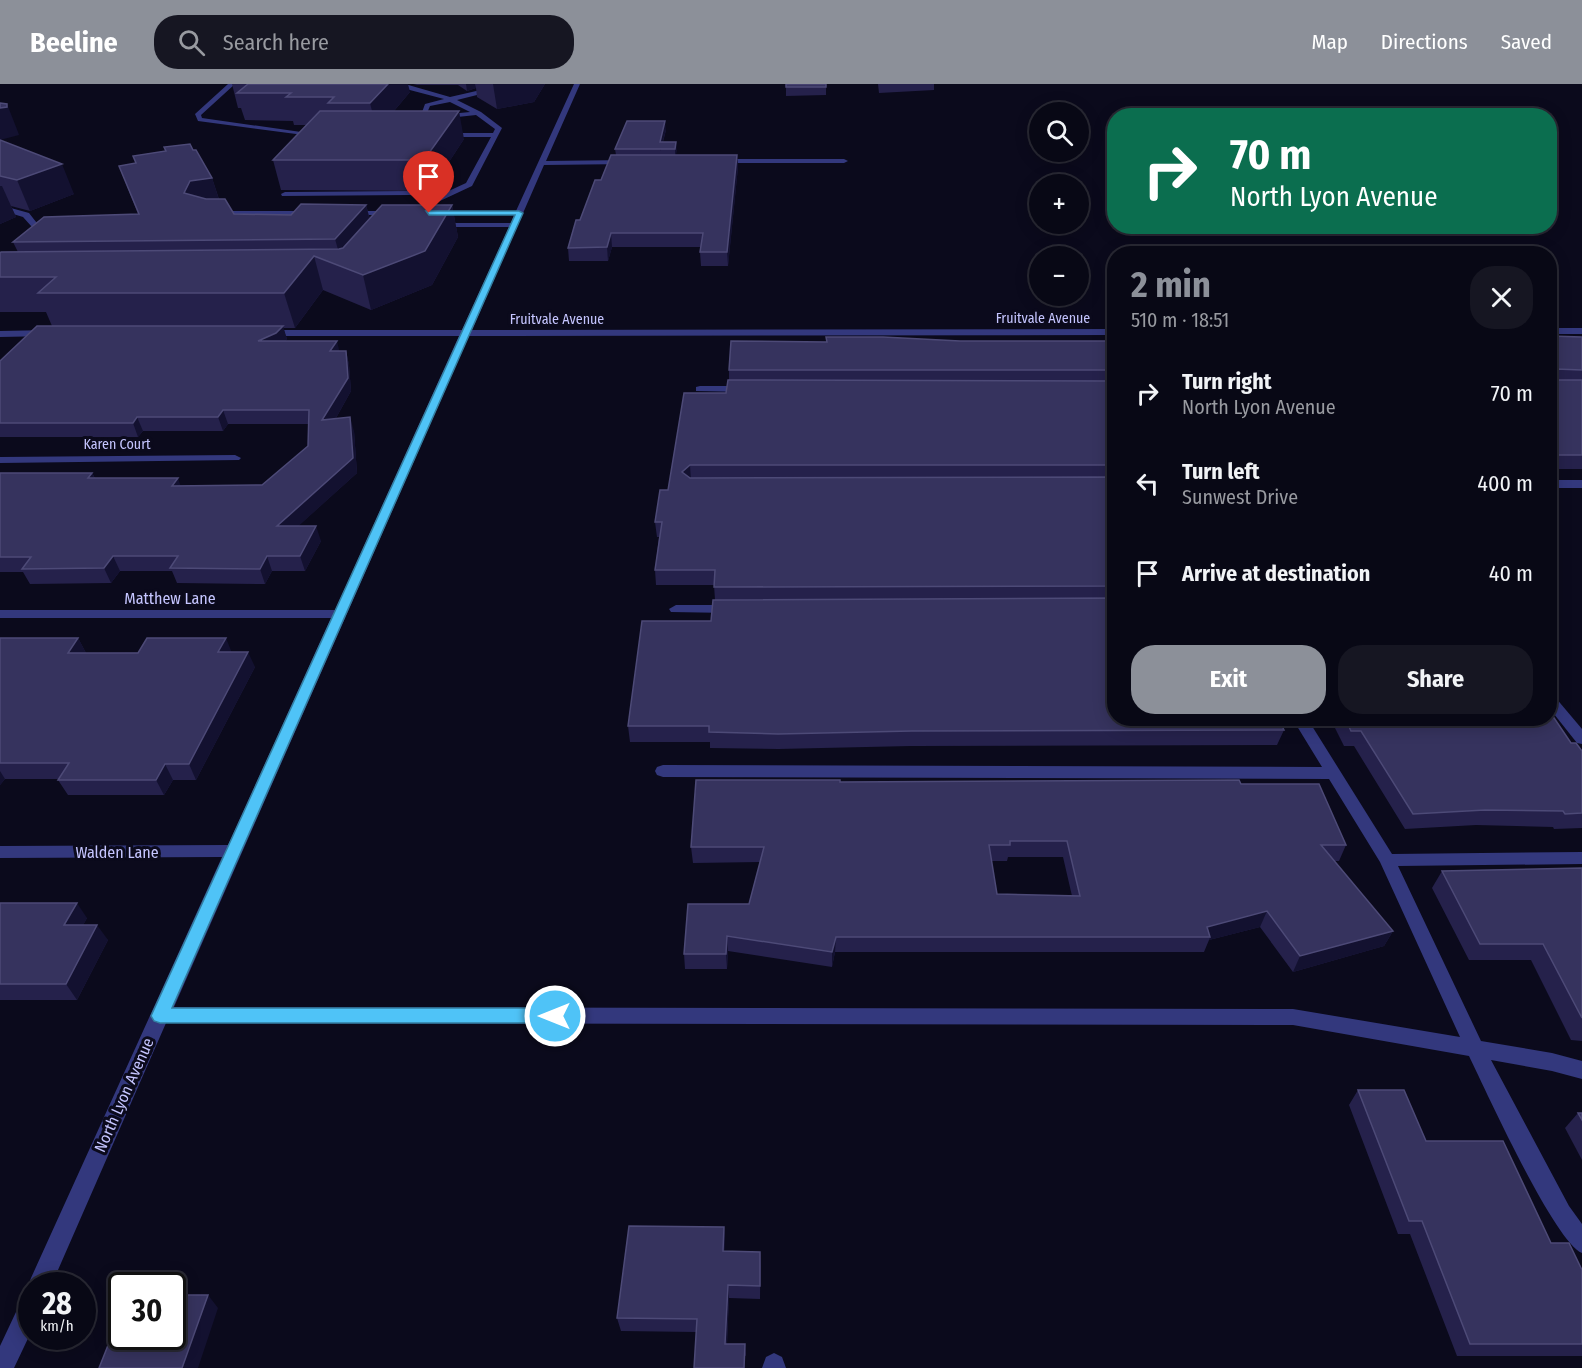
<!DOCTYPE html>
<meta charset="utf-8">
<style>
:root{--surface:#080815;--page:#161622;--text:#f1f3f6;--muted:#989aa0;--line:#292934;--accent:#8c9099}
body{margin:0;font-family:"Fira Sans Condensed",sans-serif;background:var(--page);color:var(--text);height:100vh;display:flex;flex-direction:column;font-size:22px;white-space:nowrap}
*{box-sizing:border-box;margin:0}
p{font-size:20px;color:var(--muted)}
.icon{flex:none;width:33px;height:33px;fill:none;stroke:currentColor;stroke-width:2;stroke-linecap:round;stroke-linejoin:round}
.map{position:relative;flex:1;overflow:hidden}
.side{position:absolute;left:1107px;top:162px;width:450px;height:480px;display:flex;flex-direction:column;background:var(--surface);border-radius:24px;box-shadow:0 3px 15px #0003,0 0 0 2px var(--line)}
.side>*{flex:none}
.hud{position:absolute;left:1107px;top:24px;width:450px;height:126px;border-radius:24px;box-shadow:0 3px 15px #0003,0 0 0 2px var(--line);background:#0b6e4f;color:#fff;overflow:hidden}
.controls{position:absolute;left:1029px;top:18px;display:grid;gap:12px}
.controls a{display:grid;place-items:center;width:60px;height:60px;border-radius:50%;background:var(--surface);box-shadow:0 3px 15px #0003,0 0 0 2px var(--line);font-size:30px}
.speed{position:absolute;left:18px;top:1188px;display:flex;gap:12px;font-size:30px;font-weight:700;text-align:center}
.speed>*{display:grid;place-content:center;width:78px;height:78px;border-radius:50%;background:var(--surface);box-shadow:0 3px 15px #0003,0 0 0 2px var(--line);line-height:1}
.speed small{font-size:15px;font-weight:400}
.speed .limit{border:3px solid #111;border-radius:9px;background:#fff;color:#111}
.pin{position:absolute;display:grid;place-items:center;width:51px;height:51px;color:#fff;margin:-62px -26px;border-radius:50% 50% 50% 0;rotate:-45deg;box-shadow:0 0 6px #0007}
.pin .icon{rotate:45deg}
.me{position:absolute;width:66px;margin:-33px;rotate:270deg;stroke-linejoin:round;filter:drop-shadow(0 0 4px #0008)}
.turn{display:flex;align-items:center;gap:21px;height:126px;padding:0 24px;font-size:27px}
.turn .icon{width:78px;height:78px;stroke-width:2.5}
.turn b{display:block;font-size:42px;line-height:51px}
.round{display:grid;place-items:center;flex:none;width:63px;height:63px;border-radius:24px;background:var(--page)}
.headline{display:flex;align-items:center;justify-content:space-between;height:102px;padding:0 24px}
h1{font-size:36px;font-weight:700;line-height:45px;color:var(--accent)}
.action{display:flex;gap:12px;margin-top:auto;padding:12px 24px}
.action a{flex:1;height:69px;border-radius:24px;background:var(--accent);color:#fff;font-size:24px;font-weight:700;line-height:69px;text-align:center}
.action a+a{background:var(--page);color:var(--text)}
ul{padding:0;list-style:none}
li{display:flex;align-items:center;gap:18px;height:90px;padding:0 24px}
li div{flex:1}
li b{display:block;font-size:22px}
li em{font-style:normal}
header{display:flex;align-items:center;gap:36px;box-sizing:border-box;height:84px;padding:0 30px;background:var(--accent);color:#fff}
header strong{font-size:28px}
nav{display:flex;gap:33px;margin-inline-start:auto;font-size:21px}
.search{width:420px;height:54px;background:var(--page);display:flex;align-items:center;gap:15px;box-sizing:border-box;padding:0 21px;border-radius:24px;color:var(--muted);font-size:22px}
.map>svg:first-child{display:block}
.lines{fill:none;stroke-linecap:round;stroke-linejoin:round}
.minor{fill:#33387d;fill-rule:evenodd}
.wall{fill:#25214b;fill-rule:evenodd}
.shaded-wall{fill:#131130}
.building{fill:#36335e;stroke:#4d4a77;stroke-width:1.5;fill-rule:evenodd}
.route{fill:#4fc3f7;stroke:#337fa1;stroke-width:1.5}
.labels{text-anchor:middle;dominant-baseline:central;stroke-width:6;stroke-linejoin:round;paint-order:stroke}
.far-street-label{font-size:14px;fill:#c5c5ff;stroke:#0b0a1c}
.street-label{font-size:16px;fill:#c5c5ff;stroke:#0b0a1c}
</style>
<header>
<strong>Beeline</strong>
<div class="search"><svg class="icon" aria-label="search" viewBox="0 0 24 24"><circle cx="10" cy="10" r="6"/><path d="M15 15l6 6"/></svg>Search here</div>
<nav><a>Map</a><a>Directions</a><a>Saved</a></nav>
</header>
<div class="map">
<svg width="1582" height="1284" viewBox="0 0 1582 1284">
<rect width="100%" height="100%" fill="#0b0a1c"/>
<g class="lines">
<!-- minor -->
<g class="minor">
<path d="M228 0H235L201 31 202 34 322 51 319 53 198 37 195 30Z"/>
<path d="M387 0H405L450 13 485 5 496 0H504L489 8 457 16 481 28 502 44 472 102 410 131 406 129 407 127 433 115 410 111 282 112 281 110 285 108 410 107 440 111 466 99 491 53H445L442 51 445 49H493L495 45 476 31 439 35 421 31 425 20 444 15ZM450 18 470 28 439 31 427 29 430 22Z"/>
<path d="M574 0H580L546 77 629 76 633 78 629 80 544 81 472 246 1114 245V251L469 252 174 923 1293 925 1460 953 1380 778 1329 695 663 693 657 691 655 687 657 683 663 681 1322 683 1292 634H1307L1392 770 1582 768V780L1398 782 1481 957 1552 969 1582 977V995L1552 987 1491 976 1569 1122 1582 1140V1169C1554 1157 1486 1007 1469 972L1293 941 166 939 51 1202H32V1246L14 1284H0V1262L24 1211 30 1208 28 1202 31 1194 222 773 0 774V762L228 761 331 534H0V526H335L459 252H266L261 249 266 246H462L509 143H436L432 141 436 139H511L514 131H434L430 129 434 127H516Z"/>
<path d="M719 75H844L848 77 844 79H716Z"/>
<path d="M0 121 29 129 40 143 35 160 28 158 32 143 23 133 0 126Z"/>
<path d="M233 127H311L315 129 311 131H230V127Z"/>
<path d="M347 127H395L399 129 395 131H344V127Z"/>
<rect x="1550" y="244" width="32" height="6"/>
<path d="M0 247 50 246 55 249 50 252 0 253Z"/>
<path d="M700 302H746L751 305 746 308 696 307V303Z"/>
<path d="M235 371 241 374 239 376 0 379V373Z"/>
<rect x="1550" y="396" width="32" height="8"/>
<path d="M676 521H730L737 525 730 529 671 528 669 525Z"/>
<path d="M1550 611 1555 613 1582 645V660L1577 659 1550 625Z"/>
<path d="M774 1269 782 1273 786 1284H762L766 1273Z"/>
</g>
</g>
<!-- wall -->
<g class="wall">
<path d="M232 0H388L410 8 394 27 464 55 430 107 281 106 273 76 307 41H294L293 37 245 36 241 24H238Z"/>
<path d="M413 0H545L534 18 497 25 477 13 476 4 467 7 458 1H417Z"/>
<path d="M786 0H826V11L786 12Z"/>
<path d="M878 0H934V6L879 9Z"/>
<path d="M666 46 663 58H676V71H737L738 83 728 182H701L700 168 701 163H612L608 177H569L568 164 601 96 616 71 615 65Z"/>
<path d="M0 56 74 110 30 127 11 122 16 133 0 140Z"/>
<path d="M164 63 193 66 212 94 219 115 234 130 291 131 366 121 370 135 452 121 458 153 432 201 371 226 323 206 295 244H283L287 255 285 257 340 267H346L349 281 351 307 336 334 354 347 357 389 298 442 321 457 305 487H272L265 500 177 499 172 487H120L111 499 30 500 23 488H0V389H92L95 394 181 402 262 401 308 362 309 340H228L223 347H143L138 353H0V277L52 242 46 228H0V169L18 168 13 158 138 130 119 82 136 79 133 72 165 67Z"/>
<path d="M1550 252 1582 253V385H1550Z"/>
<path d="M1108 255H1114V634L1284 646 1277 661 911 662 778 665 710 664V658H630L628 642 711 537 715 516 714 501H656L655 486 659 453H657L655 438 668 406 726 309 729 296V286L826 258 960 257H1108Z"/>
<path d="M0 554H78L86 569 232 568 255 583 196 696H173L164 711H68L58 696 59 695H5L0 701Z"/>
<path d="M1330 634H1550L1571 659 1582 667V744L1554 745 1553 743 1476 741 1405 745 1354 662H1344Z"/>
<path d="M840 698 1241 700 1346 761 1339 777H1334L1393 847 1384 862 1293 888 1260 843 1209 856 1204 868H835L832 883 728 867 727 885H685L684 870 749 820 760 778 693 779 691 763ZM1008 773H1063L1072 812 997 810 991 777H1007Z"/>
<path d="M1582 784V957L1571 956 1531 876H1469L1432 804 1442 787Z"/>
<path d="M0 819 87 834 83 841 108 856 77 916H0Z"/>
<path d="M1358 1006 1426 1057 1551 1159 1582 1186V1272H1457L1410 1150H1398L1349 1021Z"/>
<path d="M1578 1029H1582V1076L1565 1044Z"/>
<path d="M724 1143 725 1157 724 1167 760 1168V1215L729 1214 727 1260H745L746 1272 696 1248 621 1247 617 1234Z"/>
</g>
<!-- shaded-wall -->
<g class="shaded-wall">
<path d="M388 0H408L410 8 377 47 370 19Z"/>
<path d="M466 0H475L476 4 467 7Z"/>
<path d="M493 0H545L534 18 497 25Z"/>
<path d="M7 20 18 48 19 51 0 56V24Z"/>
<path d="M459 27 464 55 430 107 424 76Z"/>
<path d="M665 37 666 46 660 67V58Z"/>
<path d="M676 58 677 67 675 74V65Z"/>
<path d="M737 71 738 83 728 182 727 168Z"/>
<path d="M62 80 74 110 30 127 17 96Z"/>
<path d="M212 94 222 125 184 109 190 97Z"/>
<path d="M0 102H2L16 133 0 140Z"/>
<path d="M366 121 374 153 343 183 335 155Z"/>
<path d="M452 121 458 153 432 201 371 226 363 191Z"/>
<path d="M611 149 612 163 608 177 607 163Z"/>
<path d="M314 172 323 206 295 244 284 209Z"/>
<path d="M283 242 287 255 281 263 258 257Z"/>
<path d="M337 257 340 270 330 267Z"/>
<path d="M346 267 349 281 351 307 327 350 322 336Z"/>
<path d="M223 326 228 340 223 347 218 333Z"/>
<path d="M137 333 143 347 138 353 133 339Z"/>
<path d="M350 333 354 347 357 389 282 457 277 442Z"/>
<path d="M690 381 691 396 682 388Z"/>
<path d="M92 389 99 403 88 394Z"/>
<path d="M178 394 183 409 172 402Z"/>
<path d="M316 442 321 457 305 487 300 472Z"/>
<path d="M113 472 120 487 111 499 104 484Z"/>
<path d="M267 472 272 487 265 500 260 485Z"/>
<path d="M78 554 86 569H68Z"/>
<path d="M226 554 232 569 218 568Z"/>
<path d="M248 568 255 583 196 696 189 680Z"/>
<path d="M165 680 173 696 164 711 156 696Z"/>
<path d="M0 687 5 695 0 701Z"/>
<path d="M77 819 87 834 75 856 64 841Z"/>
<path d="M1267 827 1260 843 1209 856 1210 853 1207 843Z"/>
<path d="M97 841 108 856 77 916 66 900Z"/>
<path d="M1393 847 1384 862 1293 888 1300 872Z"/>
<path d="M727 852 728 867 727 885 726 870Z"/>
<path d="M836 853 835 868 832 883V868Z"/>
<path d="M724 1143 725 1157 724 1181 723 1167Z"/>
<path d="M760 1168 761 1182 760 1215Z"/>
<path d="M728 1201 729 1214 726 1272 725 1260Z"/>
<path d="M208 1211 218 1224 198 1284H182Z"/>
<path d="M745 1260V1284H744Z"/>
</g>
<!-- building -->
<g class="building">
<path d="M248 0H388L370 19H328L334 13H286L291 9H237Z"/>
<rect x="786" y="0" width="40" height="3"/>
<path d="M0 19 7 20V23L0 24Z"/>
<path d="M320 27H459L424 76H273Z"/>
<path d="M627 37H665L660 58H676L675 65H615Z"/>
<path d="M0 56 62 80 17 96 0 92Z"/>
<path d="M190 60 193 66H196L212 94 190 97 184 109 206 115H225L234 130 291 131 301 120 366 121 335 155 13 158 44 133 139 130 119 82 136 79 133 72 166 67 164 63Z"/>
<path d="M611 71H737L727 168H700L703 149H611L607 163 568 164 576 136H580L595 96H601Z"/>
<path d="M382 121H452L425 167 363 191 314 172 284 209H38L56 193H0V169L1 168 339 165 343 164Z"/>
<path d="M37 242H283L276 249 258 257H337L330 267H346L348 294 322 336 350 333 353 374 277 442H316L300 472H267L260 485 170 484 178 472H113L104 484 22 485 31 473H0V389H92L88 394H178L172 402 262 401 308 362 309 326H223L218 333H137L133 339H0V277Z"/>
<path d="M1550 252 1582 253V286L1556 285 1554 293 1556 296H1582V371H1550Z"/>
<path d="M826 253H883L960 257H1109L1108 255H1114V286H729L731 257 827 258Z"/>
<path d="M728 296 1114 297V381H690L682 388 690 394 1114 393V502L714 503 715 486H655L662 438H655L660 406H668L684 309H726Z"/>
<path d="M1114 514V634H1278L1284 646 912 647 778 650 709 648V642H628L642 537H711L713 516Z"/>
<path d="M0 554H78L68 569H138L147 554H226L218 568H248L189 680H165L156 696H58L69 679H0Z"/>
<path d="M1550 628 1571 659H1576L1582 667V729L1565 730 1563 727 1485 726 1413 730 1361 647H1351L1345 634H1550Z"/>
<path d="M696 696H840V698L1239 696 1241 700H1319L1346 761H1321L1393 847 1300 872 1267 827 1207 843 1210 853H836L832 868 727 852 726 870H684L688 820H749L764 763H691ZM1010 757H1067L1080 812 997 810 989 761H1010Z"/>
<path d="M1582 784V934L1543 860H1480L1442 787Z"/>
<path d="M0 819H77L64 841H97L66 900H0Z"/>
<path d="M1358 1006H1404L1426 1057H1503L1551 1159H1569L1582 1186V1260H1470L1422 1137H1409Z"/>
<path d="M1578 1029H1582V1036Z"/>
<path d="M629 1142 724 1143 723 1167 760 1168V1202L728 1201 725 1260H745L744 1284H694L697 1235 617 1234Z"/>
<path d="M172 1211H208L182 1284H99L122 1226V1252H172Z"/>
</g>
<!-- route -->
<path class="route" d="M426 127H519L523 129 172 924H555L561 927 563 932 561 937 555 939H160L154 937 151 932 515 131H429Z"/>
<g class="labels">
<!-- far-street labels -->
<g class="far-street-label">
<text x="1043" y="234">Fruitvale Avenue</text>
<text x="557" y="235">Fruitvale Avenue</text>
<text x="117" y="360">Karen Court</text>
</g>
<!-- street labels -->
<g class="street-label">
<text x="170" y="514">Matthew Lane</text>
<text x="117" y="768">Walden Lane</text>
<text transform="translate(124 1011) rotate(-66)">North Lyon Avenue</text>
</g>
</g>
</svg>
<div class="controls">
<a><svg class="icon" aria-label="search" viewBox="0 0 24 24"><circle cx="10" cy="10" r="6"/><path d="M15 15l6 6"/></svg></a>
<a>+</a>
<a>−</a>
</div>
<div class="speed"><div>28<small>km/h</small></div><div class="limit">30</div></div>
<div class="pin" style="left:429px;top:129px;background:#d93025"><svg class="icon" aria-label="arrive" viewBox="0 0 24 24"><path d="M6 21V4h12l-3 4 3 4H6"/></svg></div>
<svg class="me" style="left:555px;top:932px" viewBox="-20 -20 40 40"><circle r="17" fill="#4fc3f7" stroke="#fff" stroke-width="3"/><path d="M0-11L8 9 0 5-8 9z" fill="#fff"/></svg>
<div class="hud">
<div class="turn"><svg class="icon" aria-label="right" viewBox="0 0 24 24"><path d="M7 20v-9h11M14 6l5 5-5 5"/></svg><div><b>70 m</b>North Lyon Avenue</div></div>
</div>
<section class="side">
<div class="headline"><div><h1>2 min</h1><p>510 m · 18:51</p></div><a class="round"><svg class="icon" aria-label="close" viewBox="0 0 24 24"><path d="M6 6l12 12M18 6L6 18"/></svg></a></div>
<ul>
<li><svg class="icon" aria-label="right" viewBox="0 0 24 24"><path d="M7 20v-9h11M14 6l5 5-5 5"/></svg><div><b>Turn right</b><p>North Lyon Avenue</p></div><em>70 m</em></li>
<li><svg class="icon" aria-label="left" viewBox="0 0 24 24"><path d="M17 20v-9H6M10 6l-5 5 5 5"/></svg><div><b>Turn left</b><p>Sunwest Drive</p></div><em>400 m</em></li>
<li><svg class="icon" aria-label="arrive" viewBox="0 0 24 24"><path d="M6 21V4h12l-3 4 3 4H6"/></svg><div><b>Arrive at destination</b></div><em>40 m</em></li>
</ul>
<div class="action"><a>Exit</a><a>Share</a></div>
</section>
</div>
